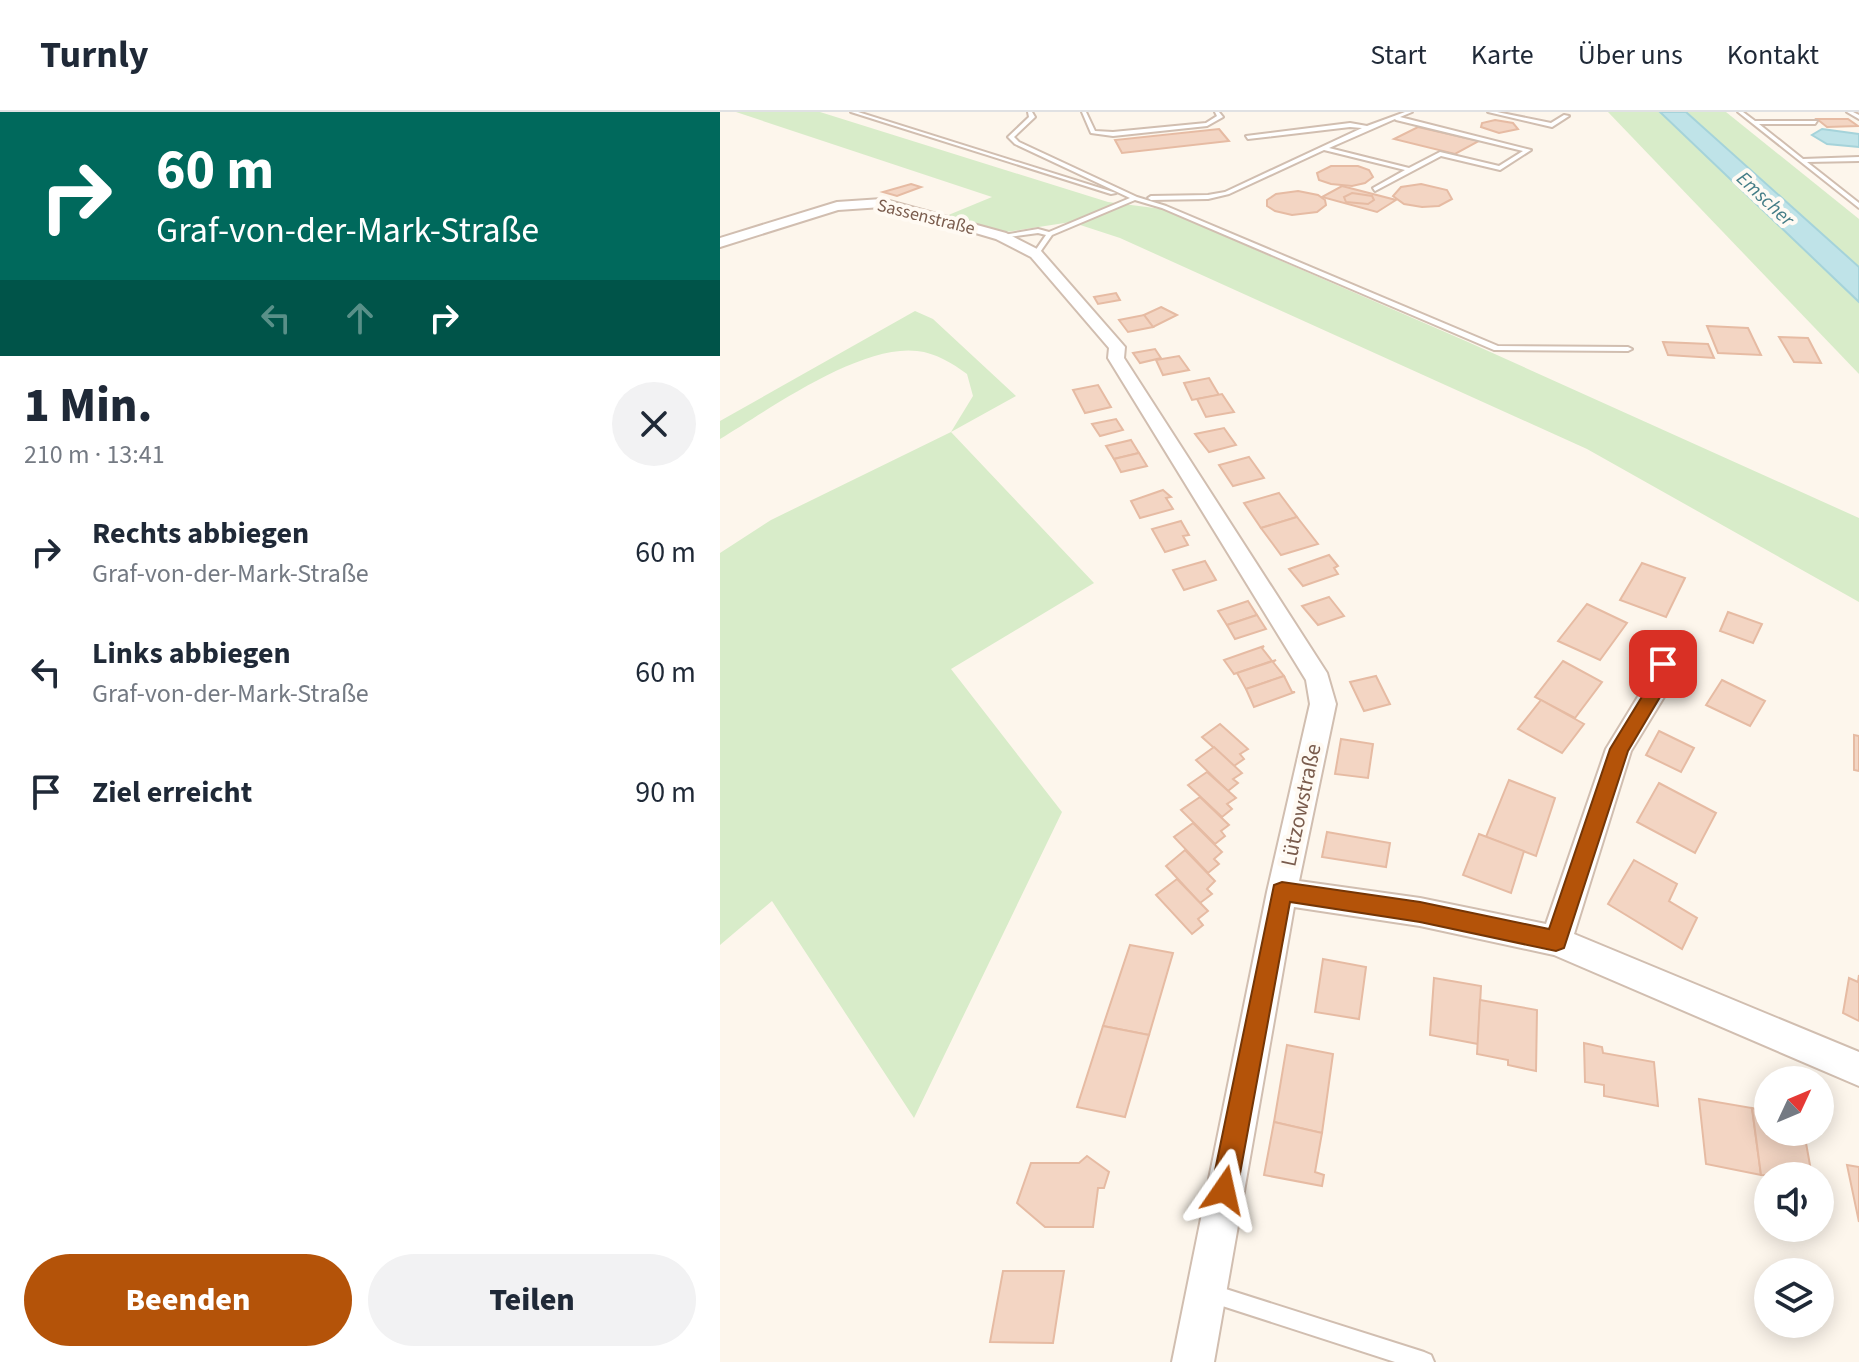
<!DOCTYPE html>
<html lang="de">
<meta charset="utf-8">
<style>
:root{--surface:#fff;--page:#f2f2f3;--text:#1f2937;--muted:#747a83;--line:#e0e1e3;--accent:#b45309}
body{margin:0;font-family:"Source Sans 3",sans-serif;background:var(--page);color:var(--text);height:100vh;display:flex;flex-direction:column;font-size:30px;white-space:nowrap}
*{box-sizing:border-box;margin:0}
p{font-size:26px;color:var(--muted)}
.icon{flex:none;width:44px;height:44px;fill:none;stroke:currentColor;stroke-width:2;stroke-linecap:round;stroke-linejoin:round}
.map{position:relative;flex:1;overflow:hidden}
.details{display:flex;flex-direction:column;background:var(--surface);width:720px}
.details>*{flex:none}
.top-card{background:#00695c;color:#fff;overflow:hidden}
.needle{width:52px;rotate:46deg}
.controls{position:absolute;left:1034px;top:954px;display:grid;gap:16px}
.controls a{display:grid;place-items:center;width:80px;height:80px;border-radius:50%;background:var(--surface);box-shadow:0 4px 20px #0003;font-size:40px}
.pin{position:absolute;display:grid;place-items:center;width:68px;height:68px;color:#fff;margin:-34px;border-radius:16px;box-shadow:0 4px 12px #0006}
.me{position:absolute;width:88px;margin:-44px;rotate:11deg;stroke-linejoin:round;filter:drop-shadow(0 0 6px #0008)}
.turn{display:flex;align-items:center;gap:28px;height:168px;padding:0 24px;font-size:36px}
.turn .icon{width:104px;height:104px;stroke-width:2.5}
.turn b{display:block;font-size:56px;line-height:68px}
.lanes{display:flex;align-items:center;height:76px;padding:0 24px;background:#0003;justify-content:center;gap:40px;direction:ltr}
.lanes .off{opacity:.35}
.round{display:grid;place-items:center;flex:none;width:84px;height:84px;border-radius:42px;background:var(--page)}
.head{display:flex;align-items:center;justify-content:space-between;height:136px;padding:0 24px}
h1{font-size:48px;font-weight:800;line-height:60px}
.primary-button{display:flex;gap:16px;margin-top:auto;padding:16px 24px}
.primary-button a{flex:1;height:92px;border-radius:48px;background:var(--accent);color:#fff;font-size:32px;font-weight:800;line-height:92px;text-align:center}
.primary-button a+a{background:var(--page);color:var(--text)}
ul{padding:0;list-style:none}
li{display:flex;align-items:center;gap:24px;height:120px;padding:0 24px}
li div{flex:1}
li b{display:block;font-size:30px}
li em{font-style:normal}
header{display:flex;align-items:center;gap:48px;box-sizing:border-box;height:112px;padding:0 40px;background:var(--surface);border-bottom:2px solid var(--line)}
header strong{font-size:38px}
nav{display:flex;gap:44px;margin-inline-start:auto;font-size:28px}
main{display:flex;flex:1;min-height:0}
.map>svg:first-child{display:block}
.green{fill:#d8ecc9}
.water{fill:#bfe3e8;stroke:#a5d3da;stroke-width:2}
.building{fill:#f3d5c3;stroke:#e6bba3;stroke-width:2}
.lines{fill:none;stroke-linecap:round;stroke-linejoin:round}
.lane-casing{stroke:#d1beb0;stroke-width:4}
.street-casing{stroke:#d1beb0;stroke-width:4}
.lane{fill:#fff;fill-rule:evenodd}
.street{fill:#fff;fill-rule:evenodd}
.route{fill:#b45309;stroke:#753606;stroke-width:2}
.labels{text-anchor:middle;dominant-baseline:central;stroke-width:8;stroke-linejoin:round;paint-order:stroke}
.far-street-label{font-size:18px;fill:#7a5c4d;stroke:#fffaf3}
.far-water-label{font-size:20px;font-style:italic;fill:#437c86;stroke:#fffaf3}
.street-label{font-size:22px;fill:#7a5c4d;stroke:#fffaf3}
</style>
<header>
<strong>Turnly</strong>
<nav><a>Start</a><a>Karte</a><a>Über uns</a><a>Kontakt</a></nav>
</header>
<main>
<section class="details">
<div class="top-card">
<div class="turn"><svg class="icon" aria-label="right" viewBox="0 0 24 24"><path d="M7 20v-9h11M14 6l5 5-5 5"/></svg><div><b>60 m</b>Graf-von-der-Mark-Straße</div></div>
<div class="lanes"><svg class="icon off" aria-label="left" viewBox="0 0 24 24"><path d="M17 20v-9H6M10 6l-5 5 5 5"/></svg><svg class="icon off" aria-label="ahead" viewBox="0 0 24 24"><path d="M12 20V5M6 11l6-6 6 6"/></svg><svg class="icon" aria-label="right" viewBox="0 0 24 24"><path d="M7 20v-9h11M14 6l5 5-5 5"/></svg></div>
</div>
<div class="head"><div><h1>1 Min.</h1><p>210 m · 13:41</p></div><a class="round"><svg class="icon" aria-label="close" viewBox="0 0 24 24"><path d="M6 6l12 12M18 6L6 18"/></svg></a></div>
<ul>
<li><svg class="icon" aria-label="right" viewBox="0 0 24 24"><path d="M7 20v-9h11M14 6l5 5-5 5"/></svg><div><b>Rechts abbiegen</b><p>Graf-von-der-Mark-Straße</p></div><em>60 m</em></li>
<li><svg class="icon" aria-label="left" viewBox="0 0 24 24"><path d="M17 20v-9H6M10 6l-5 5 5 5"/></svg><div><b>Links abbiegen</b><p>Graf-von-der-Mark-Straße</p></div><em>60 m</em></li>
<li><svg class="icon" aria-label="arrive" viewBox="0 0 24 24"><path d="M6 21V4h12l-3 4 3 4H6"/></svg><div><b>Ziel erreicht</b></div><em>90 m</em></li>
</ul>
<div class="primary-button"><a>Beenden</a><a>Teilen</a></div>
</section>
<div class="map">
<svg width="1139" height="1250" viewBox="0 0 1139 1250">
<rect width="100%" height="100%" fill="#fdf6ec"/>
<!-- green -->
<g class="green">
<path d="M16 0H100L388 90 442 97 748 230 1139 406V490L867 337 400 126 351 110 286 120 226 104 272 85Z"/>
<path d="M888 0H1006L1139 107V262Z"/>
<path d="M195 199 213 207 296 284 231 320 374 471 231 557 342 700 194 1006 52 789 0 833V441L51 408 231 320 253 284 247 262C232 251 216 241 197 239 140 232 48 298 0 327V309Z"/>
</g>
<!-- water -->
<g class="water">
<path d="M940 0H966L1139 155V190Z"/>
<path d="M1102 17 1139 22V35L1107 32 1092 23Z"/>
</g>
<!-- building -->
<g class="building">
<path d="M1097 7H1128L1138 14 1107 15Z"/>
<path d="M775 8 793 11 798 17 779 21 761 15 762 11Z"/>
<path d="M698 15 759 29 735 42 674 27Z"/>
<path d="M499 17 509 29 402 41 395 28Z"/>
<path d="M611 54H638L649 58 653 65 645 71 632 74 611 72 599 68 597 61Z"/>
<path d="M191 72 201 75 177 84 163 80Z"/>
<path d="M701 72 727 78 732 87 719 94 702 95 684 92 673 84 681 75Z"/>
<path d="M622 74 676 88 657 100 602 85Z"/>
<path d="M578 79 598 83 605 88 606 93 597 100 572 103 555 99 547 94V88L556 82Z"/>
<path d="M632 81 652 84 654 88 648 92 626 90 624 85Z"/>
<path d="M396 181 400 188 378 192 374 185Z"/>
<path d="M441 195 457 203 433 215 424 203Z"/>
<path d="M424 203 433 215 408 220 399 208Z"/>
<path d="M987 214 1028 216 1041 243 998 241Z"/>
<path d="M1059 225 1088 226 1101 251 1074 250Z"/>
<path d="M943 230 988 232 994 246 948 243Z"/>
<path d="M435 237 441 246 420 251 413 241Z"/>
<path d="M459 244 469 258 443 263 436 248Z"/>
<path d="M489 266 499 283 472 288 464 271Z"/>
<path d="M378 273 391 295 365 301 353 278Z"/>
<path d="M502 282 514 300 486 305 477 287Z"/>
<path d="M396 307 403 318 380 324 372 312Z"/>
<path d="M504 316 516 333 489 340 475 322Z"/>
<path d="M411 328 419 341 394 347 386 334Z"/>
<path d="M419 341 427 354 401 360 394 347Z"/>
<path d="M529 345 544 366 513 374 499 353Z"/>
<path d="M443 378 451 385 446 386 453 397 420 406 411 389Z"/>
<path d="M559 381 577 405 541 416 524 391Z"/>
<path d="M577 405 598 432 561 443 541 416Z"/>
<path d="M461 409 469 423 463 424 468 433 445 440 432 417Z"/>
<path d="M609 443 618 454 614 456 618 462 583 474 569 457Z"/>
<path d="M485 449 496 468 464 478 453 458Z"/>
<path d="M922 451 965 466 946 505 900 488Z"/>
<path d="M609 485 624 504 598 513 582 494Z"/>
<path d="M528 489 537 503 507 513 498 499Z"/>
<path d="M867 492 907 511 880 548 838 529Z"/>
<path d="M1008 500 1042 512 1033 531 1000 519Z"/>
<path d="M537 503 546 517 515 527 507 513Z"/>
<path d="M544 534 542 536 552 549 514 562 504 548Z"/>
<path d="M556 548 553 550 564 564 526 577 517 561Z"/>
<path d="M843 549 882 570 855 606 815 585Z"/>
<path d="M564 564 572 580H575L534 595 526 577Z"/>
<path d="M656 564 670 592 644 599 630 570Z"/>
<path d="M1002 568 1045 589 1030 614 986 593Z"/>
<path d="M821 588 864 612 842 641 798 617Z"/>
<path d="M500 612 528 637 520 642 524 647 514 654 482 625Z"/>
<path d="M939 619 974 636 961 660 926 643Z"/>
<path d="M1134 623 1139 624V659L1134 658Z"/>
<path d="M621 627 653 632 648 666 615 662Z"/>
<path d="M494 635 522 661 513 667 518 671 508 679 476 648Z"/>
<path d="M487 660 516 686 507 692 512 697 502 705 468 673Z"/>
<path d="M789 668 835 686 816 744 766 725Z"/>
<path d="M939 671 996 701 975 741 917 710Z"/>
<path d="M480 685 509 713 501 719 505 724 495 732 461 698Z"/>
<path d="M473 711 502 740 494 747 499 752 488 761 454 725Z"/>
<path d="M607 720 670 731 666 755 602 745Z"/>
<path d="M759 722 804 739 791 781 743 763Z"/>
<path d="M465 738 495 769 487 777 492 782 480 791 446 754Z"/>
<path d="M914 748 957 772 949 789 977 806 962 837 888 792Z"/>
<path d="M457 767 488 799 478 807 483 813 472 822 436 783Z"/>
<path d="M410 833 453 841 429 923 383 914Z"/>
<path d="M603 847 646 855 639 907 595 900Z"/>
<path d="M1139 863V909L1123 901 1129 866 1138 870Z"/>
<path d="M714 866 761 874 758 932 710 923Z"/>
<path d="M760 888 817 898 816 959 788 953V948L757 942Z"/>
<path d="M383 914 429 923 405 1005 357 995Z"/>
<path d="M864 931 882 935 883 941 934 950 938 994 884 984V973L865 970Z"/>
<path d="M567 933 613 942 602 1021 554 1010Z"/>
<path d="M979 987 1032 996 1041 1063 986 1052Z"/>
<path d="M1032 996 1048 1000V1020H1084L1092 1064 1041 1063Z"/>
<path d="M554 1010 602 1021 595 1060 604 1063 602 1074 544 1063Z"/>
<path d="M367 1044 389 1060 384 1076H378L373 1115H325L297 1091 311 1051H359Z"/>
<path d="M1127 1053 1139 1055V1110Z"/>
<path d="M283 1159H344L333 1231 270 1230Z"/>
</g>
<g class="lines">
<defs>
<g id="lane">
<path d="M131 0H138L396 81 391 82Z"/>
<path d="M308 0H312L315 5 294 25 299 30 417 85 446 94 778 234 908 235 912 237 908 239 774 238 442 96 415 88 332 123 318 143H314L313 142 326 123 318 121 281 126 278 124 318 117 329 120 410 86 295 32 288 25 309 5Z"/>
<path d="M362 0H366L375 19 393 20 486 11 497 4 495 0H499L503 5 487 14 393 24 371 21Z"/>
<path d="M685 0H692L680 5 811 38 780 58 721 44 655 79 653 76 685 58 604 38 509 82 488 87 431 88 428 86 431 84 488 83 505 80 642 16 630 15 528 27 526 24 630 11 647 14ZM675 7 676 8 803 39 779 54 720 40 689 56 609 36Z"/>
<path d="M768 0H777L831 11 844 3 849 4 832 15Z"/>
<path d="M1018 0H1023L1035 9H1097L1095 12H1039L1083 47 1139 45V49L1087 50 1139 91V96Z"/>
<path d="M1127 0H1133L1139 3V7Z"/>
<path d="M490 1172 704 1240 711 1243 714 1250H675L490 1190 484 1187 481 1181 484 1175Z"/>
</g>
<path id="street" d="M162 87 286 121 321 139 405 235 404 246 607 561 616 592 579 769 700 786 826 812 886 637 919 583 934 546 943 543 952 546 955 552 944 585 911 639 854 822 1139 940V974L834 843 700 814 574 795 494 1250H452L547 780 590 592 586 568 388 246 389 236 311 145 276 127 191 102 162 95 118 98 0 135V126L117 90Z"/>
</defs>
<!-- lane casing -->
<use href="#lane" class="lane-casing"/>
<!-- street casing -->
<use href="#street" class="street-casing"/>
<!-- lane -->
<use href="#lane" class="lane"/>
<!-- street -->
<use href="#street" class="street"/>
</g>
<!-- route -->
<path class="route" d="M943 546 951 552 940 585 908 639 844 836 836 839 700 810 570 790 517 1078 513 1088 504 1091 495 1088 491 1078 554 773 562 770 700 790 829 817 890 637 923 583 937 547Z"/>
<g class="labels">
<!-- far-street labels -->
<g class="far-street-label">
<text transform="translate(206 105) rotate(14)">Sassenstraße</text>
</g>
<!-- far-water labels -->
<g class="far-water-label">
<text transform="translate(1045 87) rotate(43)">Emscher</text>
</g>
<!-- street labels -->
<g class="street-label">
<text transform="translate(581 693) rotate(-78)">Lützowstraße</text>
</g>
</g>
</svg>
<div class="controls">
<a><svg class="needle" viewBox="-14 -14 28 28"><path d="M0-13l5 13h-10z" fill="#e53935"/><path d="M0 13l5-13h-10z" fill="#747a83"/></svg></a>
<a><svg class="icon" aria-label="sound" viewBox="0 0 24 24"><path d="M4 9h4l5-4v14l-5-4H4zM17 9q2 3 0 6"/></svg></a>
<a><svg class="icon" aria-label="layers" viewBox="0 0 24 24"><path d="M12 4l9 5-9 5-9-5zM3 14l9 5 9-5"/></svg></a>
</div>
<div class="pin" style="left:943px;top:552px;background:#d93025"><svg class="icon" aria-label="arrive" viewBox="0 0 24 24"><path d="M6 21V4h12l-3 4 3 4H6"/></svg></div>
<svg class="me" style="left:504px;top:1078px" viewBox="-20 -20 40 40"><path d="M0-17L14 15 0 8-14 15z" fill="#b45309" stroke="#fff" stroke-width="4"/></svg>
</div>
</main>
